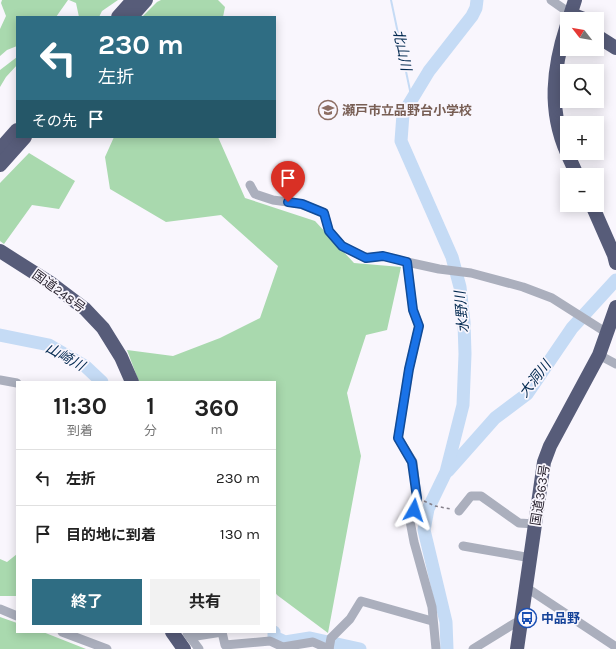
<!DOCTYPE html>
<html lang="ja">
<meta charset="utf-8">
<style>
:root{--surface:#fff;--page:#f2f2f2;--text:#222;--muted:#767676;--line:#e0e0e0;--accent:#2f6d83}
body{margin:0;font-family:Karla,"Noto Sans JP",sans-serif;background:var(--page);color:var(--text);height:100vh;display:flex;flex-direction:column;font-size:15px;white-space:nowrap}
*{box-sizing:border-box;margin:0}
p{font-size:13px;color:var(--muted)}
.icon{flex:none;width:22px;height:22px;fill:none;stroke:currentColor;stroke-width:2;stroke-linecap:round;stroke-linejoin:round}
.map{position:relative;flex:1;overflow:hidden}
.panel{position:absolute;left:16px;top:381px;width:260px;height:252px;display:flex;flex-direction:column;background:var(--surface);border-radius:0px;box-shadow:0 2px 10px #0003}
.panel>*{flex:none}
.banner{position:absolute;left:16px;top:16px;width:260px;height:122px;border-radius:0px;box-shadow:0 2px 10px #0003;background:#2f6d83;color:#fff;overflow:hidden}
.needle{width:26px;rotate:301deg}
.fabs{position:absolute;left:560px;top:12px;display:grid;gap:8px}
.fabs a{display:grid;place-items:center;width:44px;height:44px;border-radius:0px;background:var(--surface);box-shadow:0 2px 10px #0003;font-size:20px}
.pin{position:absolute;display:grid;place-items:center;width:34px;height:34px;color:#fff;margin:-41px -17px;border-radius:50% 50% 50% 0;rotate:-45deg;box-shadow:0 0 4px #0007}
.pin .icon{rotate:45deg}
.me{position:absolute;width:44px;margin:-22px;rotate:6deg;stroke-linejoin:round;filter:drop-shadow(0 0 3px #0008)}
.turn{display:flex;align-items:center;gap:14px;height:84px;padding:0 16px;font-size:18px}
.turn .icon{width:52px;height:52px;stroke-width:2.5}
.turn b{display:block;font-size:28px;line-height:34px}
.then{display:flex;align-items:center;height:38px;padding:0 16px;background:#0003;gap:8px;font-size:15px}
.eta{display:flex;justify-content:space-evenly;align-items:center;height:68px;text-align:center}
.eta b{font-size:24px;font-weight:700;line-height:28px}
.primary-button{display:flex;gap:8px;margin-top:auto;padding:8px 16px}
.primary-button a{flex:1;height:46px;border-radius:0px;background:var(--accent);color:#fff;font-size:16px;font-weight:700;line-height:46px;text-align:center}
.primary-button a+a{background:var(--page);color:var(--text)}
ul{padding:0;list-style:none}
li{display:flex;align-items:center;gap:12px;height:56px;padding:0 16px;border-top:1px solid var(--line)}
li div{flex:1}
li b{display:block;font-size:15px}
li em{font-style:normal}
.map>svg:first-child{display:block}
.green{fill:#a9d9ae}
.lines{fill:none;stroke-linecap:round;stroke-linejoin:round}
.stream{stroke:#c5dbf5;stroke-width:2}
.river{stroke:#c5dbf5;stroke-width:13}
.path{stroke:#85808a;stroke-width:1.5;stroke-dasharray:3 3;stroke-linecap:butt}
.minor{stroke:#abafbd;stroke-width:9}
.highway{stroke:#575c79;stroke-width:14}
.route-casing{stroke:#114b97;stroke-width:10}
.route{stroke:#1a73e8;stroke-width:7}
.labels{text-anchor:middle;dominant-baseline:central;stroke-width:3.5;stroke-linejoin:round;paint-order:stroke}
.education-label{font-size:13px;font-weight:bold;fill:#785e54;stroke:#f9f6fd;text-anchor:start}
.street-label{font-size:13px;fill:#231d29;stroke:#f9f6fd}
.transit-label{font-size:13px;font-weight:bold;fill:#164399;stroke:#f9f6fd;text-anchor:start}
.water-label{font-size:14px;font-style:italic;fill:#022950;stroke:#f9f6fd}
</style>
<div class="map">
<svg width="616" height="649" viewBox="0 0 616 649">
<rect width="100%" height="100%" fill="#f9f6fd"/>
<!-- green -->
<g class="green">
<path d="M2 0H68L56 17H17V46L7 50 0 56V29L6 16 1 3Z"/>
<path d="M69 0H118L102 11 99 17H79L76 3Z"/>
<path d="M161 0H218L225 7 223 17H142L157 2Z"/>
<path d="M17 57V65L6 77 0 87V70Z"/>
<path d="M114 137H218L245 198 315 221 354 263 401 267 387 330 366 335 347 393 361 456 328 633 277 595 275 592V382H139L127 350 173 356 220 338 260 318 278 266 221 215 166 222 110 189 105 157Z"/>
<path d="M29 153 75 181 59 209 32 205 4 244 0 241V183Z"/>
<path d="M17 554V596H0V559L7 562Z"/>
<path d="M0 617 17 623V632H43L86 649H0Z"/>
</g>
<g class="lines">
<!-- stream -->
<path class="stream" d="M391 0 412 100"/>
<!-- river -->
<g class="river">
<path d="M0 335 49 345 85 366 102 382"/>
<path d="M448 471 495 418 527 394 572 328 616 280"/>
<path d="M274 632V637L285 642 310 638 360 649"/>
<path d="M447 649 446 622 424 530 428 509 446 472 463 405 465 354 464 322 460 287 452 257 401 141 403 114 429 71 472 16 476 8 477 0"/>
</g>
<!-- path -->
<path class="path" d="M424 501 435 506 451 509"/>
<!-- minor -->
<g class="minor">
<path d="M551 0 571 14"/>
<path d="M250 185 255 194 273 200 302 204 324 213 329 231 342 246 366 258 383 256 407 262"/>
<path d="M599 355 616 364"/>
<path d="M0 380 17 383"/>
<path d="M459 511 471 496H481L519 523 535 524"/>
<path d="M463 546 531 558"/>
<path d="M527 588 616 647"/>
<path d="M0 609 17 616"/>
<path d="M62 632 107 649"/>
<path d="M187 633 199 649"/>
<path d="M190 637 222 632 225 645 270 641 283 647 313 642 329 649"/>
<path d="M329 649 331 638 350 619 361 601 432 621"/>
<path d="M436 649 432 607 414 542 410 521 417 498 413 462 398 438 409 369 419 326 413 310 407 262 439 269 471 273 523 287 552 298 607 333"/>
<path d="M473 649 515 623 521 621"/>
</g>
<!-- highway -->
<g class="highway">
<path d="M571 14 584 19"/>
<path d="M118 17 133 0"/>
<path d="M131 17 146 0"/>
<path d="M569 19 575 0"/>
<path d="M567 25C553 68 548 110 567 153"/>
<path d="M597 36 616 48"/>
<path d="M0 149 17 130"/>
<path d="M567 153 577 175"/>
<path d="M0 165 25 137"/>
<path d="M592 205 614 255 616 263"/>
<path d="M0 251 52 284 85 309 103 328 121 357 132 382"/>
<path d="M172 632 184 649"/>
<path d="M517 649 544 462 550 446 599 355 616 307"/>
</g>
</g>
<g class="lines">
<defs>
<path id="route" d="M288 202 302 204 324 213 329 231 342 246 366 258 383 256 407 262 413 310 419 326 409 369 398 438 412 462 417 498 414 510"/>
</defs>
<!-- route casing -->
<use href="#route" class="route-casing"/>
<!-- route -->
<use href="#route" class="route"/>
</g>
<!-- icons -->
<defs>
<symbol id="school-ring" viewBox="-11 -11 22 22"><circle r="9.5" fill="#f9f6fd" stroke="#8d6e63" stroke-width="1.5"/><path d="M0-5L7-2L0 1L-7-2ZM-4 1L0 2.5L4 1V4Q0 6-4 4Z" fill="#8d6e63"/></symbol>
<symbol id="bus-ring" viewBox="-11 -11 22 22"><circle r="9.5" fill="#f9f6fd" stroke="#1a4fb4" stroke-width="1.5"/><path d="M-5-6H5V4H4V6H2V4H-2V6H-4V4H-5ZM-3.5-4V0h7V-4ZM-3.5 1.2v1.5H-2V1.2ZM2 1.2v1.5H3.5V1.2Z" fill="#1a4fb4"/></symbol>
</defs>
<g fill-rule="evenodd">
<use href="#school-ring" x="317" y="99" width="22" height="22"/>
<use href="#bus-ring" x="516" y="607" width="22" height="22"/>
</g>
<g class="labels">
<!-- education labels -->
<g class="education-label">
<text x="342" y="110">瀬戸市立品野台小学校</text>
</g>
<!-- street labels -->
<g class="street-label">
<text transform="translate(59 291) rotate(36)">国道248号</text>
<text transform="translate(540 495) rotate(-81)">国道363号</text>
</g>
<!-- transit labels -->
<g class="transit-label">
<text x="541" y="618">中品野</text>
</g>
<!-- water labels -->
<g class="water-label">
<text transform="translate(402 50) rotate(78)">北山川</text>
<text transform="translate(462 312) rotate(-95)">水野川</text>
<text transform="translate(65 357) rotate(29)">山崎川</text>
<text transform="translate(535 379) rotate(-52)">大洞川</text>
</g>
</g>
</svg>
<div class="fabs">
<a><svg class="needle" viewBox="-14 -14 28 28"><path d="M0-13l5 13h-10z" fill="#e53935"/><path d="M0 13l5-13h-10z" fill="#767676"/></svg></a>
<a><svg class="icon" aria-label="search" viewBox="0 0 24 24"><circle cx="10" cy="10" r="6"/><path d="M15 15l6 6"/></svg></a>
<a>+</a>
<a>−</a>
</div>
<div class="pin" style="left:288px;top:202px;background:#d93025"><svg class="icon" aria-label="arrive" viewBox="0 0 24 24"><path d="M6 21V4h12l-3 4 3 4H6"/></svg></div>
<svg class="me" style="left:414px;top:510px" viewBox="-20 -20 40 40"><path d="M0-17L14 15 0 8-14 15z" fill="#1a73e8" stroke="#fff" stroke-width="4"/></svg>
<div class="banner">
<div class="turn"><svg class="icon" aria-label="left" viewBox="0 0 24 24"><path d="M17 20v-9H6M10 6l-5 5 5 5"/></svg><div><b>230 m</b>左折</div></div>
<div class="then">その先<svg class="icon" aria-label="arrive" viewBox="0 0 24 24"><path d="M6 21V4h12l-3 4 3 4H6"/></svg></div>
</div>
<section class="panel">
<div class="eta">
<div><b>11:30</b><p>到着</p></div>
<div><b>1</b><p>分</p></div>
<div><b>360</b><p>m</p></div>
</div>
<ul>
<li><svg class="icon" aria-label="left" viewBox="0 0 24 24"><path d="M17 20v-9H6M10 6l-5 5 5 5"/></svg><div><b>左折</b></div><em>230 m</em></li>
<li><svg class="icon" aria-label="arrive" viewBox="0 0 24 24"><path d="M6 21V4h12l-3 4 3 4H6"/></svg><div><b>目的地に到着</b></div><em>130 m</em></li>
</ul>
<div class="primary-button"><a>終了</a><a>共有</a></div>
</section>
</div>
